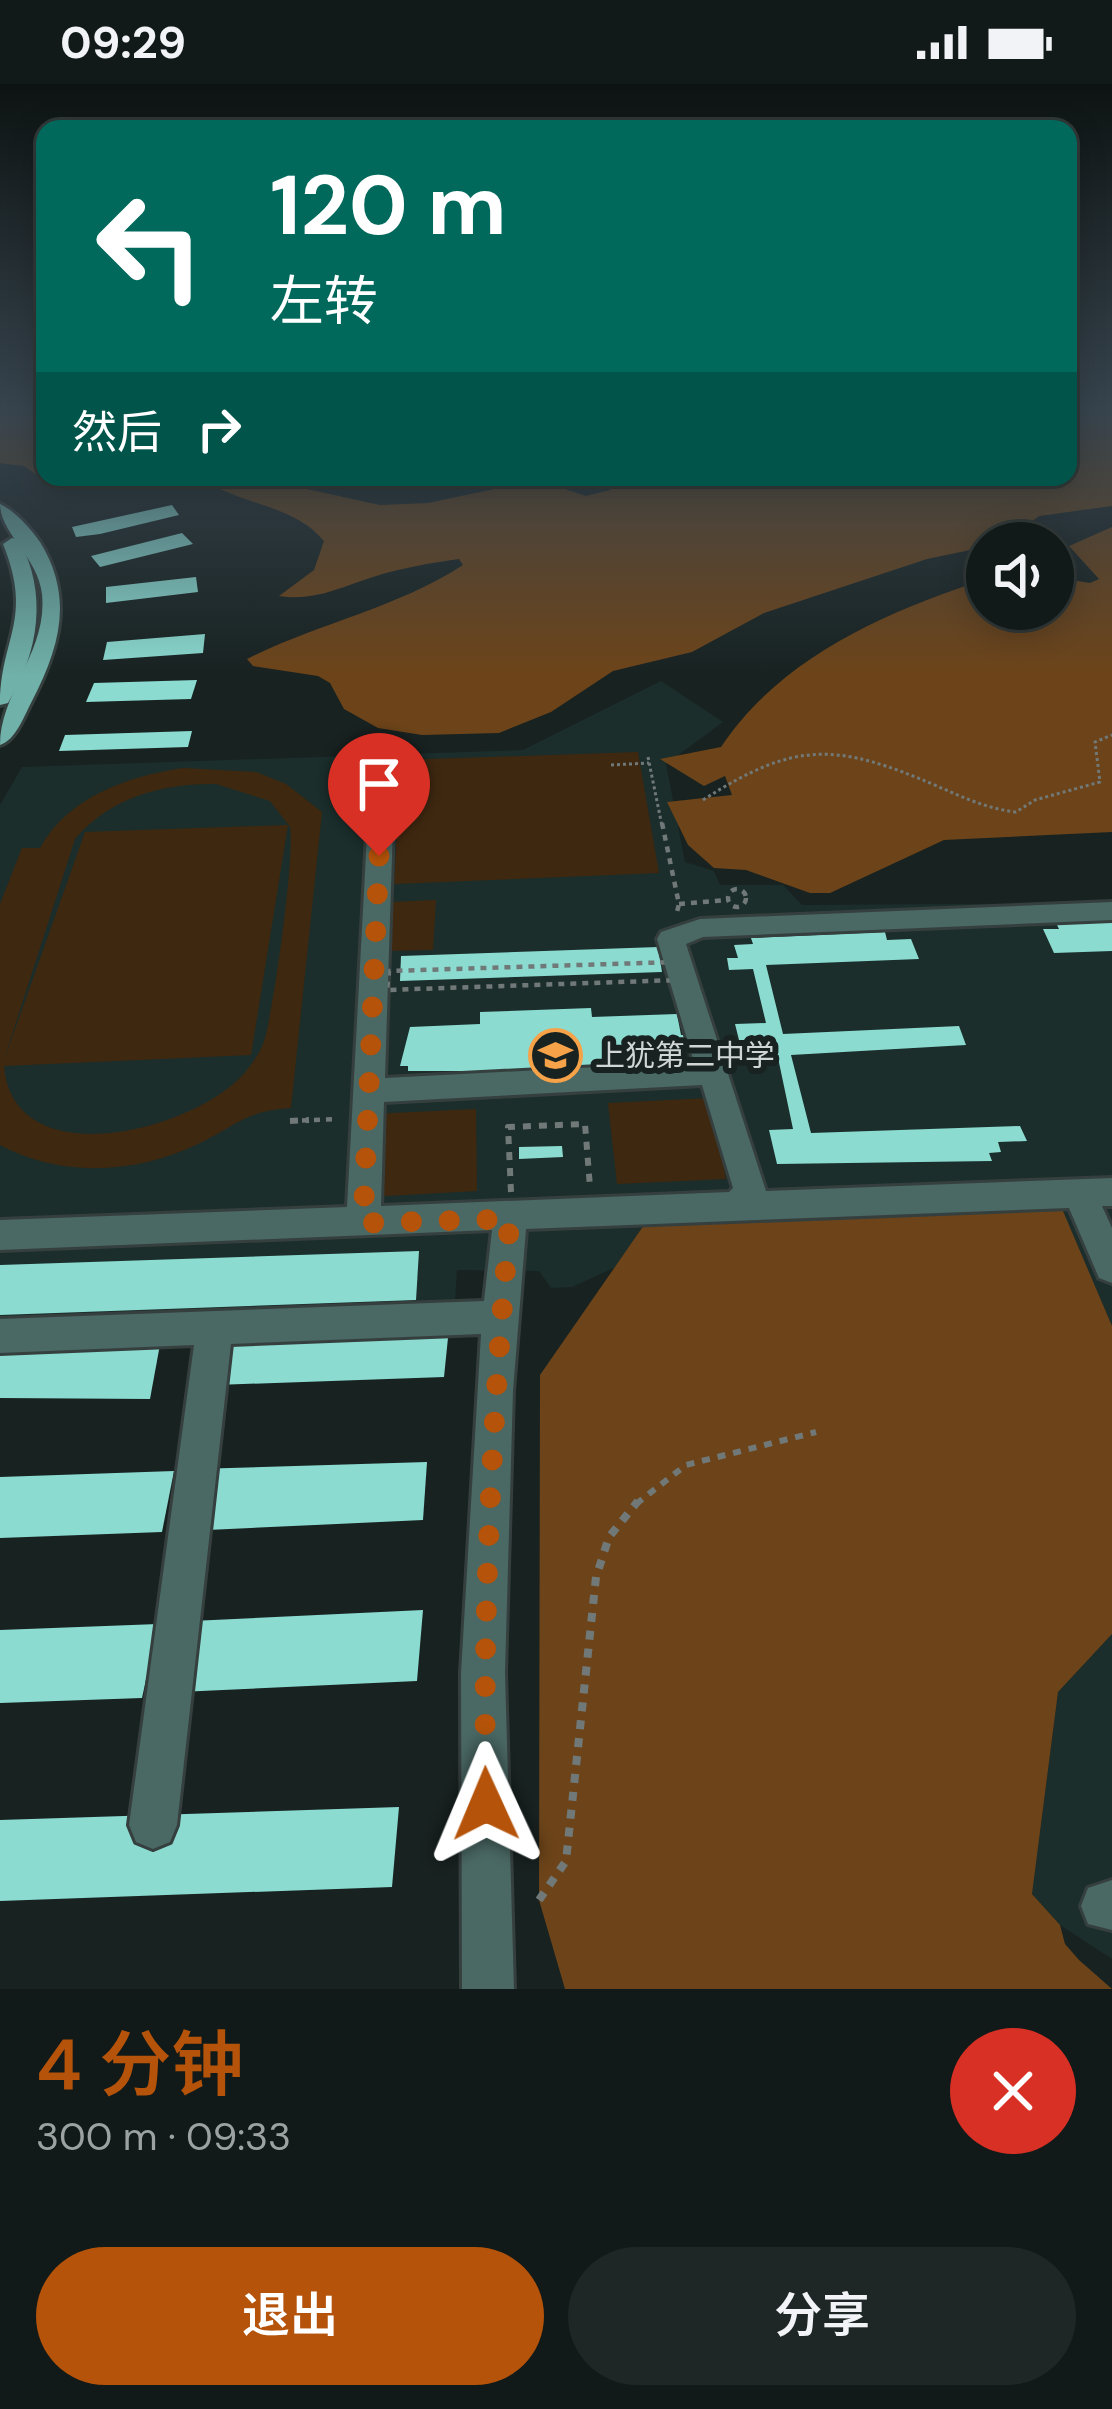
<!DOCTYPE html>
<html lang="zh">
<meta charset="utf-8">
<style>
:root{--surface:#121a19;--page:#1f2726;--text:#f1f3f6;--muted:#9ca1a2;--line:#313838;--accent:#b45309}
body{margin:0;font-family:"DM Sans","Noto Sans SC",sans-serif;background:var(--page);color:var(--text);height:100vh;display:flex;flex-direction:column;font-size:45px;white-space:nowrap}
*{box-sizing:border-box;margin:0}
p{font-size:39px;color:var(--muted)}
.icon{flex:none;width:66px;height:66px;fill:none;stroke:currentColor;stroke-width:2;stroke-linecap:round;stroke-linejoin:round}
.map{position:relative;height:1905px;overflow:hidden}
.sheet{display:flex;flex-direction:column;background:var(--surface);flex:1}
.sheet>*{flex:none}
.guide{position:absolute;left:36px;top:36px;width:1041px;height:366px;border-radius:24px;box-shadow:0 6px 30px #0003,0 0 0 3px var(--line);background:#00695c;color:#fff;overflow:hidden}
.buttons{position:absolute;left:966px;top:438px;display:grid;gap:24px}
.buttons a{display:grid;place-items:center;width:108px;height:108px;border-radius:50%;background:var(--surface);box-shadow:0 6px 30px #0003,0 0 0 3px var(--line);font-size:60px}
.pin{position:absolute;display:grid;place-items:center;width:102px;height:102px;color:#fff;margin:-123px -51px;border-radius:50% 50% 50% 0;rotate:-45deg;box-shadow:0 0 12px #0007}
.pin .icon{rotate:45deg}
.me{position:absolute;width:132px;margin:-66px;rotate:359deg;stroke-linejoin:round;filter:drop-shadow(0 0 9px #0008)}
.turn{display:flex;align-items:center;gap:42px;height:252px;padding:0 36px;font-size:54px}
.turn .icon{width:156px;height:156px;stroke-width:2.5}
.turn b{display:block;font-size:84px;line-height:102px}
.then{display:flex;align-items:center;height:114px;padding:0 36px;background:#0003;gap:24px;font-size:45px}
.round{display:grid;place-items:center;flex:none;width:126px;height:126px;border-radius:63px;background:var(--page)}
.summary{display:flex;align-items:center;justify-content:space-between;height:204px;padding:0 36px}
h1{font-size:72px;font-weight:600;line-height:90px;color:var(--accent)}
.cta{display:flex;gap:24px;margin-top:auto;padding:24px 36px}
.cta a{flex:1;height:138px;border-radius:72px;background:var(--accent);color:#fff;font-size:48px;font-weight:600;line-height:138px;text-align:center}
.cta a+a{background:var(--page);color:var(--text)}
.status{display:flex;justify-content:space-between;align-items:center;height:84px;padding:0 60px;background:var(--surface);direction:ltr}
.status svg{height:33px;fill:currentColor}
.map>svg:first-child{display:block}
.built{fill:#1b2e2b}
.green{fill:#3f2810;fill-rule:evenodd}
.forest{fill:#6d4419}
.building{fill:#8bdbd1}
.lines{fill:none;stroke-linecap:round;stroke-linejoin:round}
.minor-casing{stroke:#353f3e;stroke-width:6}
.major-casing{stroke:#353f3e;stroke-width:6}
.path-far3{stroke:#717978;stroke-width:3;stroke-dasharray:3 3;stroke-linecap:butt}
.path-far2{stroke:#717978;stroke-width:4.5;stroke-dasharray:6 6;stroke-linecap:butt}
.path-far1{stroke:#717978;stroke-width:6;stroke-dasharray:8 8;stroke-linecap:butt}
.path{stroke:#717978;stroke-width:8;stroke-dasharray:9 9;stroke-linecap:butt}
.minor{fill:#4a6864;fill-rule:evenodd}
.major{fill:#70b1a9;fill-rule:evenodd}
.route{stroke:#b45309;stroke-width:21;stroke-dasharray:0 37.8}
.labels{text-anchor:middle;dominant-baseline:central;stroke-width:12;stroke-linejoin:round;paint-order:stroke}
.poi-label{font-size:30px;fill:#d0d6d5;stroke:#182221;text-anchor:start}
</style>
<div class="status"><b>09:29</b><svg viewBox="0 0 49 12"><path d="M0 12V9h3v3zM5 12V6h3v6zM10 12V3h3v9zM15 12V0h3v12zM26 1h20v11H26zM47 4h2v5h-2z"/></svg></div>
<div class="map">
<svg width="1112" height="1905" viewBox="0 0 1112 1905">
<rect width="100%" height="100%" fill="#182221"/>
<!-- built -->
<g class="built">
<path d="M661 597 723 638 666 680 685 778 714 787 720 801H783L802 821 1112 819V1242L1060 1121 645 1141 614 1184 572 1203 551 1204 539 1187 457 1186 455 1217 0 1234V721L22 683 523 666Z"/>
<path d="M1112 1550V1875L1060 1841 1032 1810 1058 1608Z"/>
</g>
<!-- green -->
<g class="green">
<path d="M638 668 659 789 394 800 401 676Z"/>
<path d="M183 684 256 688 286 700 322 728 291 1024C245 1027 237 1041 198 1060 136 1090 61 1094 0 1061V820L22 764H40C68 713 128 692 183 684ZM216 700 270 717 290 743C295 773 274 922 265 954 262 966 254 977 247 986 200 1046 13 1095 4 982L251 971 288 741 85 748 3 979 75 755C110 713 164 699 216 700Z"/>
<path d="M436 816 433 866 387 867 391 818Z"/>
<path d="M710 1014 726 1095 617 1100 608 1019Z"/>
<path d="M476 1025 477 1107 367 1113 371 1030Z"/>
</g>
<!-- forest -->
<g class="forest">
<path d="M0 326H45V393H84L48 399 24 382 0 379Z"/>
<path d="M1068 326H1112V422L1039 432 1004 459 927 475 764 529 692 568 613 587 551 628 499 649 422 651 378 644 344 625 330 599 318 592 253 582 247 575C318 539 395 525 463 481L459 475C431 479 400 484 373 493 341 503 313 518 279 512L314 486 324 457C294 421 245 422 208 398L212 393 256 394 380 421 428 419 537 396 586 412 610 406 619 393H1068Z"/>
<path d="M1112 443V748L944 756 830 809H810L746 786 714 784 688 761 667 718 732 711 725 692 704 702 660 675 721 663C780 574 886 527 987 495V525H1053V493L1090 499 1099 495 1069 462Z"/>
<path d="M1060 1120 1112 1242V1550L1058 1608 1032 1810 1060 1841 1065 1860 1079 1876 1112 1905H565L539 1816 540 1291 644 1141Z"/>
</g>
<!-- building -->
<g class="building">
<path d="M172 421 179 431 100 450 76 453 72 443Z"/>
<path d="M182 449 193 460 100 483 91 472Z"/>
<path d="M196 493 198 508 106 519V503Z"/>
<path d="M205 550 203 569 103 576 107 558Z"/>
<path d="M197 596 191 615 86 618 94 599Z"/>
<path d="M192 647 188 663 59 667 65 651Z"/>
<path d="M361 678 358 720 339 721 342 679Z"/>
<path d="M1112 835V867L1054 869 1043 845H1059L1055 837Z"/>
<path d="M885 848 887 856 911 855 919 875 766 881 783 950 959 942 966 961 791 971 811 1049 1020 1042 1027 1057 998 1058 1001 1068 989 1069 992 1077 777 1080 769 1046 793 1045 777 969 759 970 755 956H739L735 940 766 939 753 885 729 886 727 874H738L734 861 753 860 751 854Z"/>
<path d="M658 863 662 888 400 897 401 872Z"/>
<path d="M591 924 592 933 677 930 681 951H692L695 969H683L684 978 563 985 564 1009 529 1011 528 987H408V982H400L410 943 480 940V928Z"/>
<path d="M562 1062 563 1073 519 1075V1063Z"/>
<path d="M419 1167 416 1216 0 1231V1181Z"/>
<path d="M449 1244 444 1293 216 1301 223 1249Z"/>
<path d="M161 1255 150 1315 0 1314V1259Z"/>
<path d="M427 1378 423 1436 186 1447 195 1385Z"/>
<path d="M174 1387 162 1448 0 1454V1393Z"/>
<path d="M423 1526 417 1597 157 1609 170 1538Z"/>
<path d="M158 1540 142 1614 0 1619V1546Z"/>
<path d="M399 1723 392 1803 0 1817V1736Z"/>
</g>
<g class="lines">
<defs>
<g id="minor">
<path d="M383 670 395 677 385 994 694 978 657 855 661 848 700 835 1112 818V836L703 853 686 860 766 1107 1112 1094V1122H1102L1112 1144V1199L1099 1194 1069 1124 526 1145 513 1307 505 1589 514 1905H462L461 1589 481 1250 231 1260 177 1741 170 1758 153 1765 136 1758 129 1741 194 1261 0 1269V1235L484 1217 492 1146 0 1166V1136L347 1123 371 677ZM702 1001 733 1104 729 1108 381 1122 384 1018Z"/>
<path d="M1112 1796V1846L1088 1840 1081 1822 1088 1804Z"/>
</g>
<g id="major">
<path d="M0 420C15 427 30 444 40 458 74 513 60 563 32 617 24 632 16 656 0 661 0 608 48 567 42 510 38 473 0 449 0 420Z"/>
<path d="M12 454 19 456C48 509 39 568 8 619L0 621C0 553 34 537 3 460Z"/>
</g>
</defs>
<!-- minor casing -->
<use href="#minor" class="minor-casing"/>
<!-- major casing -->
<use href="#major" class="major-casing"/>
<!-- path-far3 -->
<g class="path-far3">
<path d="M648 673 662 742"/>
<path d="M611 681 649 679"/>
<path d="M703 716C796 656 837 659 937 702 962 713 988 725 1016 728L1035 716 1100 698 1095 658 1112 651"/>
</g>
<!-- path-far2 -->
<g class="path-far2">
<path d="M662 739 679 820 676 832"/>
<circle cx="737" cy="814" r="9"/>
<path d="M679 820 726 816"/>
<path d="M675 878 678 896 387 906 389 887Z"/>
<path d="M290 1037 338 1035"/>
</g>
<!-- path-far1 -->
<g class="path-far1">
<path d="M290 1037 309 1036"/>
<path d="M511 1108 508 1043 585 1040 590 1103"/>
<path d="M636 1420 686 1381 816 1348"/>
</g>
<!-- path -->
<path class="path" d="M539 1816 566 1777 596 1493 609 1453 638 1417"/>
<!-- minor -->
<use href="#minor" class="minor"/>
<!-- major -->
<use href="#major" class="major"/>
</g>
<!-- sky -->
<linearGradient id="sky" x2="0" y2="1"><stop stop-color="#0d1312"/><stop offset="0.55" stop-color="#37444e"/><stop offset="1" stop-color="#37444e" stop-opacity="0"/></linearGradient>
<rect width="1112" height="592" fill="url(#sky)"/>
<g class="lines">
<!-- route -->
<path class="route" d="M379 772 363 1139 510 1135C492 1330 482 1524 486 1720"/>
</g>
<!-- icons -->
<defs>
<symbol id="school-ring" viewBox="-11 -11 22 22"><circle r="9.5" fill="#182221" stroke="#f6a248" stroke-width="1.5"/><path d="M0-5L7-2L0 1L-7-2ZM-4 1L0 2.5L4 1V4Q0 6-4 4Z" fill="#f6a248"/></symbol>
</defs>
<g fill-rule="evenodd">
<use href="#school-ring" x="526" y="942" width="59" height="59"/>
</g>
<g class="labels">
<!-- poi labels -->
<g class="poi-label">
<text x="595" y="971">上犹第二中学</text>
</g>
</g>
</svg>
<div class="buttons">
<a><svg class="icon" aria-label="sound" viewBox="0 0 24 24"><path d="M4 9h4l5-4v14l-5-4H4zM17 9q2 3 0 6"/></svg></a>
</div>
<div class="pin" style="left:379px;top:772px;background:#d93025"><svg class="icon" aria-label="arrive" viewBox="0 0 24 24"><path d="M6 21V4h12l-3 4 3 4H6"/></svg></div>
<svg class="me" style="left:486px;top:1720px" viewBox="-20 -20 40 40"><path d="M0-17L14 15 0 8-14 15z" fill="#b45309" stroke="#fff" stroke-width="4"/></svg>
<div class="guide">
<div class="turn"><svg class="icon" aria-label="left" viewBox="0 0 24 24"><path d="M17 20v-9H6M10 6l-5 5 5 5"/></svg><div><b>120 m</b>左转</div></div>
<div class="then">然后<svg class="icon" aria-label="right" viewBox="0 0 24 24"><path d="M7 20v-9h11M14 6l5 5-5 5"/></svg></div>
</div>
</div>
<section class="sheet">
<div class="summary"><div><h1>4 分钟</h1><p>300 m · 09:33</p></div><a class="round" style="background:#d93025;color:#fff"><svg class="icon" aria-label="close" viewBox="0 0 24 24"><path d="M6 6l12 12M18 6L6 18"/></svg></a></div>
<div class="cta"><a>退出</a><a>分享</a></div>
</section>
